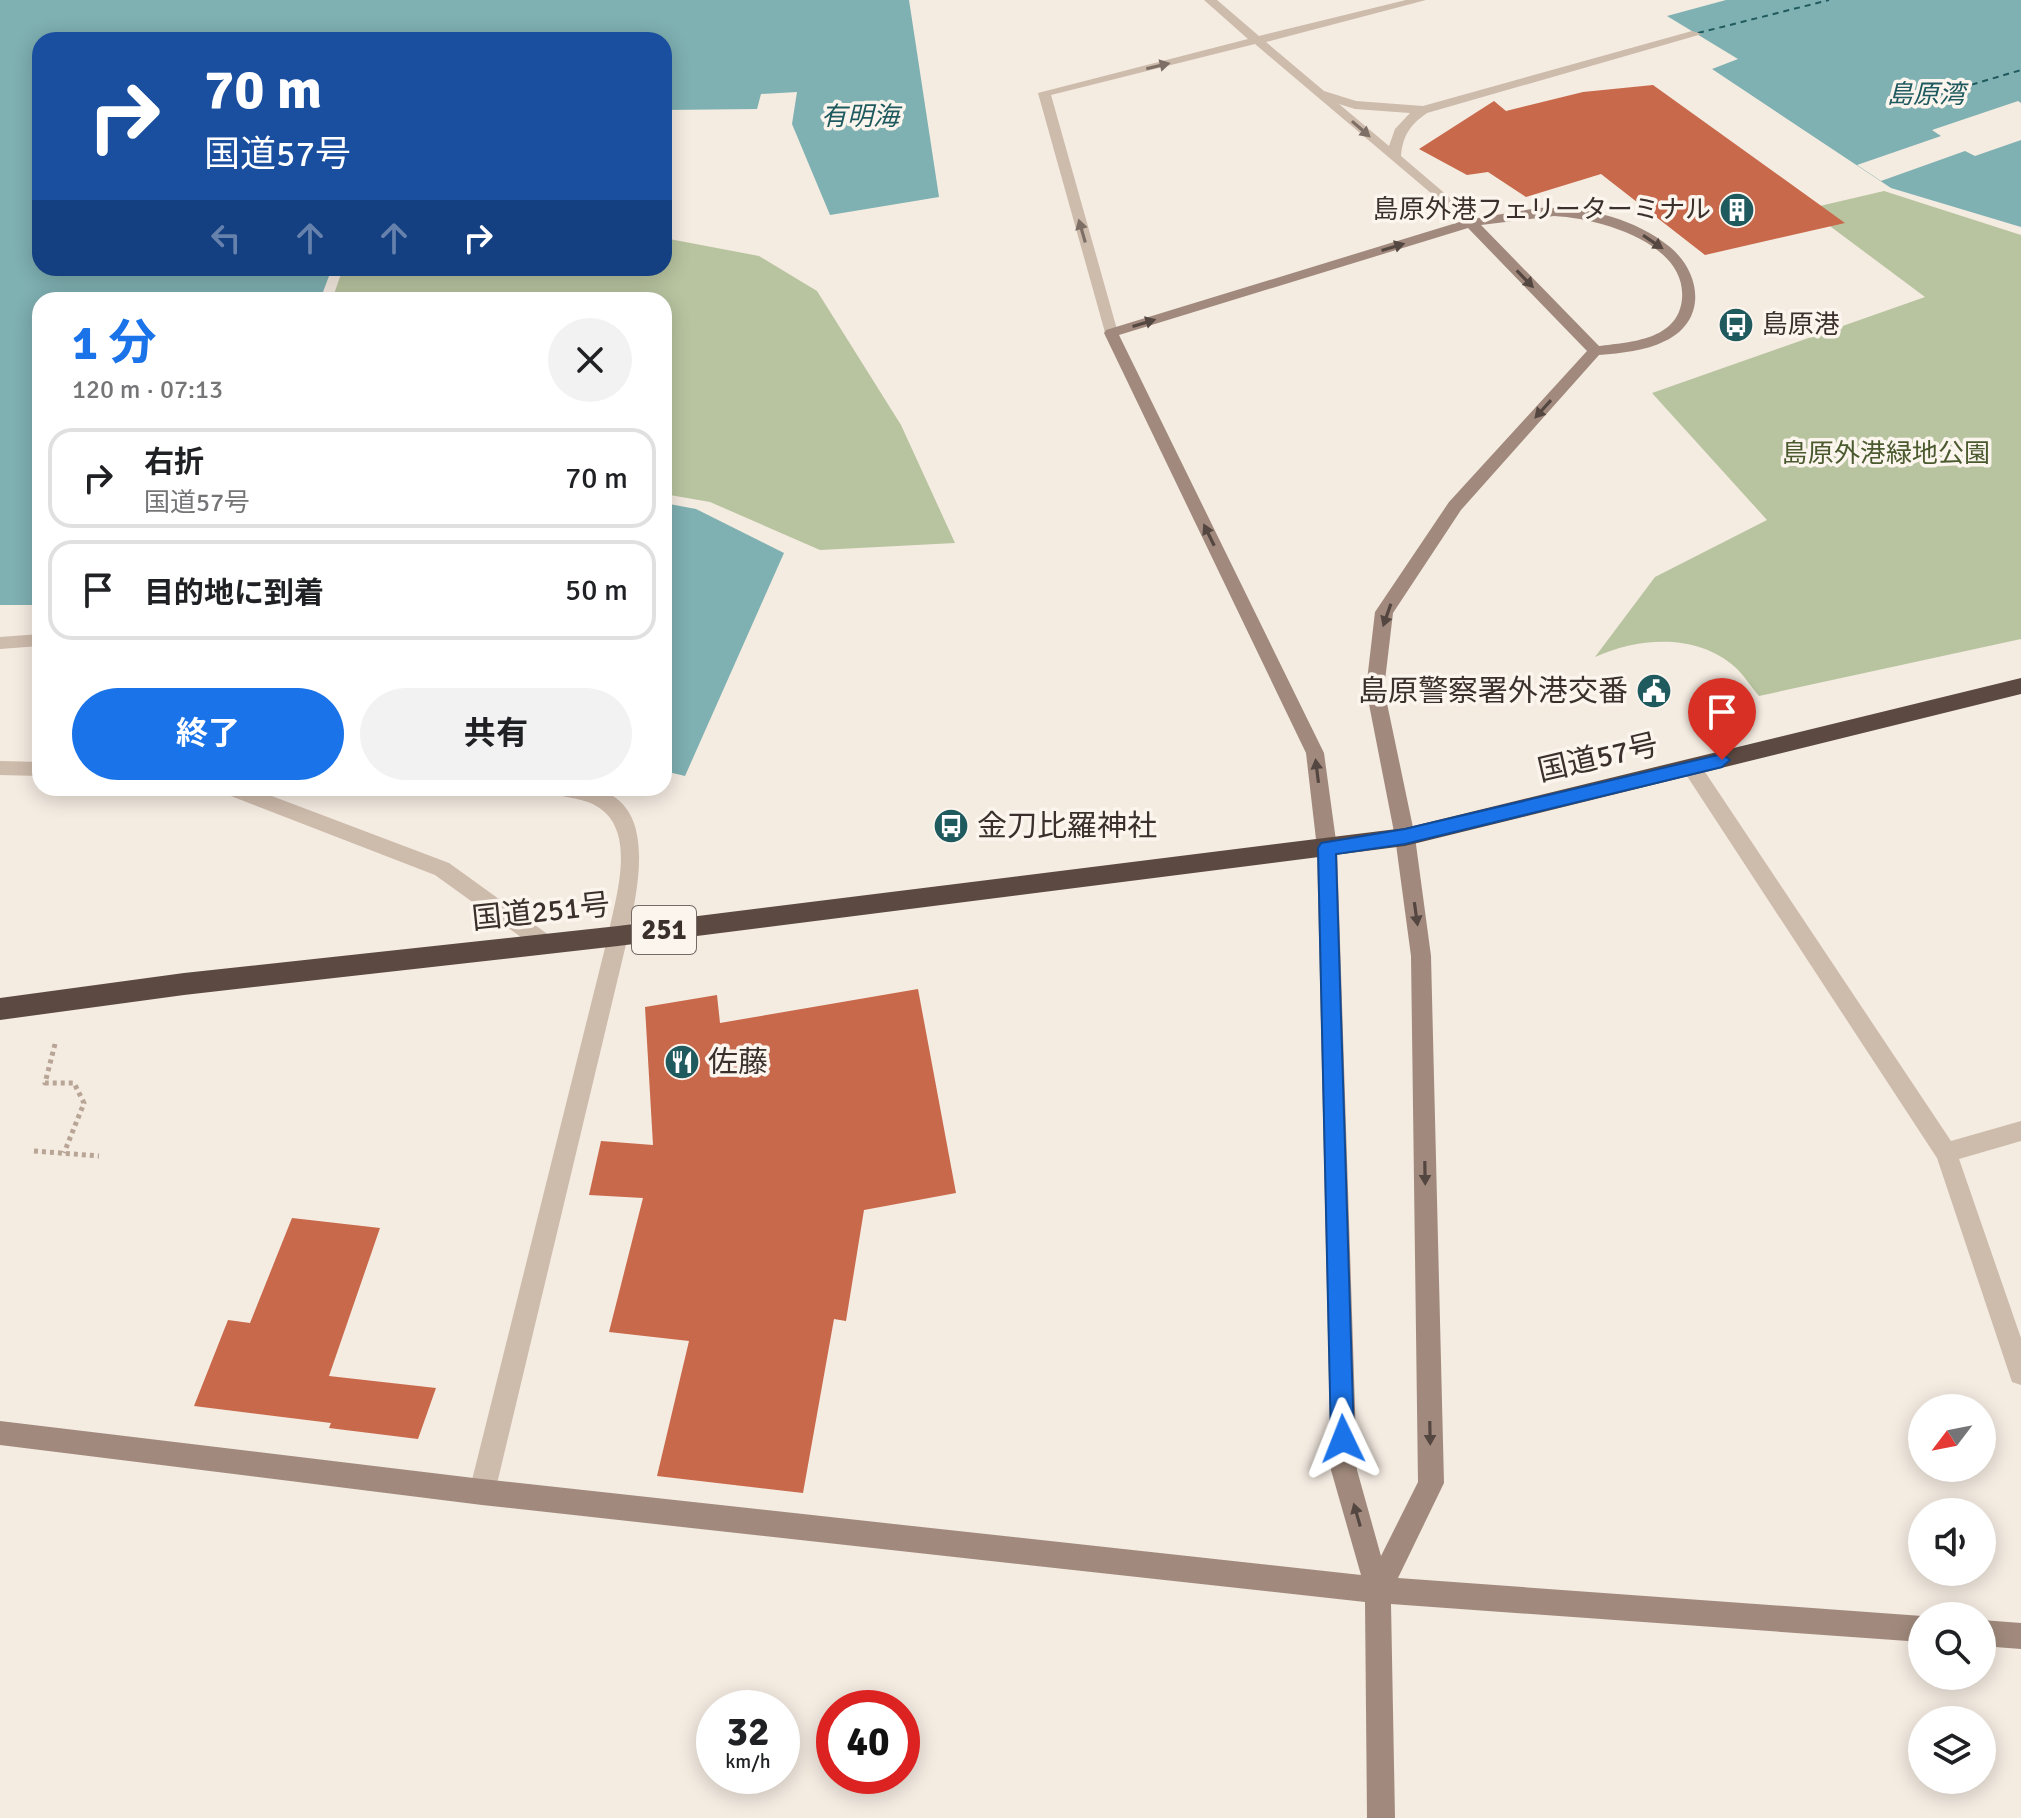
<!DOCTYPE html>
<html lang="ja">
<meta charset="utf-8">
<style>
:root{--surface:#fff;--page:#f2f2f2;--text:#202124;--muted:#757577;--line:#e0e0e0;--accent:#1a73e8}
body{margin:0;font-family:Signika,"Noto Sans JP",sans-serif;background:var(--page);color:var(--text);height:100vh;display:flex;flex-direction:column;font-size:30px;white-space:nowrap}
*{box-sizing:border-box;margin:0}
p{font-size:26px;color:var(--muted)}
.icon{flex:none;width:44px;height:44px;fill:none;stroke:currentColor;stroke-width:2;stroke-linecap:round;stroke-linejoin:round}
.map{position:relative;flex:1;overflow:hidden}
.sheet{position:absolute;left:32px;top:292px;width:640px;height:504px;display:flex;flex-direction:column;background:var(--surface);border-radius:24px;box-shadow:0 4px 20px #0003}
.sheet>*{flex:none}
.banner{position:absolute;left:32px;top:32px;width:640px;height:244px;border-radius:24px;box-shadow:0 4px 20px #0003;background:#1a4fa0;color:#fff;overflow:hidden}
.needle{width:52px;rotate:238deg}
.fabs{position:absolute;left:1908px;top:1394px;display:grid;gap:16px}
.fabs a{display:grid;place-items:center;width:88px;height:88px;border-radius:50%;background:var(--surface);box-shadow:0 4px 20px #0003;font-size:40px}
.speed{position:absolute;left:696px;top:1690px;display:flex;gap:16px;font-size:40px;font-weight:700;text-align:center}
.speed>*{display:grid;place-content:center;width:104px;height:104px;border-radius:50%;background:var(--surface);box-shadow:0 4px 20px #0003;line-height:1}
.speed small{font-size:20px;font-weight:400}
.speed .limit{border:12px solid #d22;background:#fff;color:#111}
.pin{position:absolute;display:grid;place-items:center;width:68px;height:68px;color:#fff;margin:-82px -34px;border-radius:50% 50% 50% 0;rotate:-45deg;box-shadow:0 0 8px #0007}
.pin .icon{rotate:45deg}
.me{position:absolute;width:88px;margin:-44px;rotate:358deg;stroke-linejoin:round;filter:drop-shadow(0 0 6px #0008)}
.turn{display:flex;align-items:center;gap:28px;height:168px;padding:0 40px;font-size:36px}
.turn .icon{width:104px;height:104px;stroke-width:2.5}
.turn b{display:block;font-size:56px;line-height:68px}
.lanes{display:flex;align-items:center;height:76px;padding:0 40px;background:#0003;justify-content:center;gap:40px;direction:ltr}
.lanes .off{opacity:.35}
.round{display:grid;place-items:center;flex:none;width:84px;height:84px;border-radius:42px;background:var(--page)}
.head{display:flex;align-items:center;justify-content:space-between;height:136px;padding:0 40px}
h1{font-size:48px;font-weight:700;line-height:60px;color:var(--accent)}
.action{display:flex;gap:16px;margin-top:auto;padding:16px 40px}
.action a{flex:1;height:92px;border-radius:48px;background:var(--accent);color:#fff;font-size:32px;font-weight:700;line-height:92px;text-align:center}
.action a+a{background:var(--page);color:var(--text)}
ul{padding:0;list-style:none}
li{display:flex;align-items:center;gap:24px;height:100px;margin:0 16px 12px;padding:0 24px;border:4px solid var(--line);border-radius:24px}
li div{flex:1}
li b{display:block;font-size:30px}
li em{font-style:normal}
.map>svg:first-child{display:block}
.green{fill:#b8c4a0}
.water{fill:#7fb0b2}
.pier{fill:#f4ebe1}
.lines{fill:none;stroke-linecap:round;stroke-linejoin:round}
.ferry{stroke:#1f5a5e;stroke-width:2;stroke-dasharray:6 5;stroke-linecap:butt}
.building{fill:#c8694b}
.path{stroke:#b9a596;stroke-width:5;stroke-dasharray:4 4;stroke-linecap:butt}
.lane{fill:#cdbbac;fill-rule:evenodd}
.street{fill:#cdbbac;fill-rule:evenodd}
.secondary{fill:#a18a7d;fill-rule:evenodd}
.highway{fill:#5c4a42;fill-rule:evenodd}
.oneway{fill:#7d6f65}
.oneway2{fill:#544640}
.route{fill:#1a73e8;stroke:#114b97;stroke-width:2}
.labels{text-anchor:middle;dominant-baseline:central;stroke-width:7;stroke-linejoin:round;paint-order:stroke}
.far-water-label{font-size:26px;font-style:italic;fill:#1f5a5e;stroke:#fbf5ee}
.far-poi-label{font-size:26px;fill:#3b302b;stroke:#fbf5ee;text-anchor:end}
.far-park-label{font-size:26px;fill:#4a5a2e;stroke:#fbf5ee}
.shield{fill:#fbf5ee;stroke:#756b66;stroke-width:2}
.shield-label{font-size:28px;font-weight:bold;fill:#3b302b}
.poi-label{font-size:30px;fill:#3b302b;stroke:#fbf5ee;text-anchor:start}
.street-label{font-size:30px;fill:#3b302b;stroke:#fbf5ee}
</style>
<div class="map">
<svg width="2021" height="1818" viewBox="0 0 2021 1818">
<rect width="100%" height="100%" fill="#f4ebe1"/>
<!-- green -->
<g class="green">
<path d="M1884 191 2021 235V639L1759 696C1751 687 1744 675 1735 667 1697 633 1639 637 1595 657L1655 577 1767 520 1652 393 1925 297 1807 209Z"/>
<path d="M664 238 759 256 817 291 901 425 955 543 820 550 710 502 664 494V300H332L343 268H664Z"/>
</g>
<!-- water -->
<g class="water">
<path d="M0 0H909L939 197 830 215 792 124 797 92 761 94 757 109 664 110V40H40V268H332L320 300H40V605H0Z"/>
<path d="M1726 0H2021V227L1891 188 1712 69 1738 59 1667 16Z"/>
<path d="M664 503 696 509 784 553 685 776 664 771Z"/>
</g>
<!-- pier -->
<path class="pier" d="M2018 101 2021 103V140L1975 156 1965 151 1881 181 1857 165 1941 136 1932 130Z"/>
<g class="lines">
<!-- ferry -->
<g class="ferry">
<path d="M1698 33 1829 0"/>
<path d="M1940 94 2021 70"/>
</g>
</g>
<!-- building -->
<g class="building">
<path d="M1653 85 1845 223 1705 255 1601 174 1526 197 1488 172 1467 175 1419 149 1494 101 1506 111 1583 92Z"/>
<path d="M918 989 956 1193 864 1210 846 1321 834 1319 803 1493 657 1476 689 1341 609 1332 643 1198 589 1195 601 1141 653 1145 645 1007 717 995 720 1023Z"/>
<path d="M292 1218 380 1228 329 1376 436 1388 418 1439 329 1428 331 1423 194 1406 228 1320 250 1323Z"/>
</g>
<g class="lines">
<!-- path -->
<g class="path">
<path d="M55 1044 45 1083H74L84 1103 64 1153"/>
<path d="M34 1151 99 1156"/>
</g>
<!-- lane -->
<path class="lane" d="M1204 0H1217L1259 36 1406 0H1426L1266 42 1324 91 1356 101 1423 106 1692 31 1702 34 1427 113C1410 125 1403 135 1401 156L1476 220V226L1471 227 1255 44 1051 95 1118 333 1116 336H1106L1038 93 1248 39ZM1339 104 1355 109 1410 113 1395 129 1389 146Z"/>
<!-- street -->
<g class="street">
<path d="M40 634V646L0 649V637Z"/>
<path d="M0 761 40 762V776L0 775Z"/>
<path d="M1692 761 1699 763 1951 1141 2021 1121V1141L1959 1159 2021 1338V1385L2012 1382 2009 1373 1937 1158 1685 773 1683 768Z"/>
<path d="M221 788H251L449 863 553 938 556 944 553 950 546 953 539 950 435 875 223 793Z"/>
<path d="M548 788C562 788 578 786 592 788 660 801 637 890 628 936L495 1492 491 1501 482 1505 473 1501 469 1492 608 936C615 899 638 832 598 807 585 798 565 798 550 793Z"/>
</g>
<!-- secondary -->
<g class="secondary">
<path d="M1538 208C1583 206 1633 217 1670 247 1702 274 1707 321 1665 341 1645 351 1622 353 1599 355L1461 510 1393 613 1384 689 1415 837 1431 956 1444 1483 1398 1578 1922 1616V1642L1391 1604 1395 1818H1367L1365 1602 482 1505 0 1445V1421L482 1479 1361 1575 1331 1470 1317 848 1306 753 1104 333 1106 330 1466 220ZM1554 216C1597 218 1687 242 1682 299 1678 340 1631 342 1599 346L1481 225ZM1468 228 1587 351 1449 502 1375 612 1366 689 1395 837 1411 956 1418 1482 1381 1556 1357 1470 1337 848 1324 753 1119 335Z"/>
<path d="M1982 1620 2021 1623V1649L1982 1646Z"/>
</g>
<!-- highway -->
<path class="highway" d="M2021 678V694L1405 846 618 946 184 995 0 1020V998L184 973 618 926 1405 828Z"/>
</g>
<!-- one-way arrows -->
<defs><path id="oneway-solid" d="M-6-.8H1V-3.2L6.5 0L1 3.2V.8H-6Z" transform="scale(2)"/></defs>
<g class="oneway">
<use href="#oneway-solid" transform="translate(1158 66) rotate(-13)"/>
<use href="#oneway-solid" transform="translate(1361 129) rotate(41)"/>
<use href="#oneway-solid" transform="translate(1082 231) rotate(-106)"/>
</g>
<g class="oneway2">
<use href="#oneway-solid" transform="translate(1653 242) rotate(34)"/>
<use href="#oneway-solid" transform="translate(1393 247) rotate(-17)"/>
<use href="#oneway-solid" transform="translate(1525 279) rotate(46)"/>
<use href="#oneway-solid" transform="translate(1144 323) rotate(-17)"/>
<use href="#oneway-solid" transform="translate(1543 409) rotate(132)"/>
<use href="#oneway-solid" transform="translate(1209 535) rotate(-116)"/>
<use href="#oneway-solid" transform="translate(1387 615) rotate(109)"/>
<use href="#oneway-solid" transform="translate(1317 771) rotate(-97)"/>
<use href="#oneway-solid" transform="translate(1416 914) rotate(82)"/>
<use href="#oneway-solid" transform="translate(1425 1173) rotate(89)"/>
<use href="#oneway-solid" transform="translate(1430 1433) rotate(89)"/>
<use href="#oneway-solid" transform="translate(1357 1515) rotate(-106)"/>
</g>
<!-- route -->
<path class="route" d="M1722 754 1730 760 1722 767 1405 844 1336 854 1354 1439 1351 1447 1343 1451 1335 1447 1331 1439 1318 848 1321 843 1405 829Z"/>
<!-- icons -->
<defs>
<symbol id="building-disc" viewBox="-11 -11 22 22"><circle r="9.5" fill="#1f5a5e" stroke="#fbf5ee"/><path d="M-4-6H4V6H1V3H-1V6H-4ZM-2.5-4.3h1.7v1.8h-1.7ZM.8-4.3h1.7v1.8H.8ZM-2.5-1h1.7V.8h-1.7ZM.8-1h1.7V.8H.8Z" fill="#fff"/></symbol>
<symbol id="bus-disc" viewBox="-11 -11 22 22"><circle r="9.5" fill="#1f5a5e" stroke="#fbf5ee"/><path d="M-5-6H5V4H4V6H2V4H-2V6H-4V4H-5ZM-3.5-4V0h7V-4ZM-3.5 1.2v1.5H-2V1.2ZM2 1.2v1.5H3.5V1.2Z" fill="#fff"/></symbol>
<symbol id="civic-disc" viewBox="-11 -11 22 22"><circle r="9.5" fill="#1f5a5e" stroke="#fbf5ee"/><path d="M-.6-6.5H3V-4.5H.6V-3L4-1V1h2V6H-6V1h2V-1L-.6-3ZM-1.2 2.5V6h2.4V2.5Z" fill="#fff"/></symbol>
<symbol id="restaurant-disc" viewBox="-11 -11 22 22"><circle r="9.5" fill="#1f5a5e" stroke="#fbf5ee"/><path d="M-5-6h1v4h1v-4h1v4h1v-4h1v5L-1.5 .5V6h-2V.5L-5-1ZM5-6V6H3V1.5H1.5Q1.5-4 5-6Z" fill="#fff"/></symbol>
</defs>
<g fill-rule="evenodd">
<use href="#building-disc" x="1717" y="190" width="40" height="40"/>
<use href="#bus-disc" x="1716" y="305" width="40" height="40"/>
<use href="#civic-disc" x="1634" y="671" width="40" height="40"/>
<use href="#bus-disc" x="931" y="806" width="40" height="40"/>
<use href="#restaurant-disc" x="662" y="1042" width="40" height="40"/>
</g>
<g class="labels">
<!-- far-water labels -->
<g class="far-water-label">
<text x="1926" y="95">島原湾</text>
<text x="860" y="117">有明海</text>
</g>
<!-- far-poi labels -->
<g class="far-poi-label">
<text x="1711" y="210">島原外港フェリーターミナル</text>
<text x="1762" y="325" text-anchor="start">島原港</text>
</g>
<!-- far-park labels -->
<g class="far-park-label">
<text x="1886" y="454">島原外港緑地公園</text>
</g>
<!-- shield labels -->
<rect class="shield" x="632" y="906" width="64" height="48" rx="6"/>
<g class="shield-label">
<text x="664" y="930">251</text>
</g>
<!-- poi labels -->
<g class="poi-label">
<text x="1628" y="691" text-anchor="end">島原警察署外港交番</text>
<text x="977" y="826">金刀比羅神社</text>
<text x="708" y="1062">佐藤</text>
</g>
<!-- street labels -->
<g class="street-label">
<text transform="translate(1598 758) rotate(-13)">国道57号</text>
<text transform="translate(541 912) rotate(-6)">国道251号</text>
</g>
</g>
</svg>
<div class="fabs">
<a><svg class="needle" viewBox="-14 -14 28 28"><path d="M0-13l5 13h-10z" fill="#e53935"/><path d="M0 13l5-13h-10z" fill="#757577"/></svg></a>
<a><svg class="icon" aria-label="sound" viewBox="0 0 24 24"><path d="M4 9h4l5-4v14l-5-4H4zM17 9q2 3 0 6"/></svg></a>
<a><svg class="icon" aria-label="search" viewBox="0 0 24 24"><circle cx="10" cy="10" r="6"/><path d="M15 15l6 6"/></svg></a>
<a><svg class="icon" aria-label="layers" viewBox="0 0 24 24"><path d="M12 4l9 5-9 5-9-5zM3 14l9 5 9-5"/></svg></a>
</div>
<div class="speed"><div>32<small>km/h</small></div><div class="limit">40</div></div>
<div class="pin" style="left:1722px;top:760px;background:#d93025"><svg class="icon" aria-label="arrive" viewBox="0 0 24 24"><path d="M6 21V4h12l-3 4 3 4H6"/></svg></div>
<svg class="me" style="left:1343px;top:1439px" viewBox="-20 -20 40 40"><path d="M0-17L14 15 0 8-14 15z" fill="#1a73e8" stroke="#fff" stroke-width="4"/></svg>
<div class="banner">
<div class="turn"><svg class="icon" aria-label="right" viewBox="0 0 24 24"><path d="M7 20v-9h11M14 6l5 5-5 5"/></svg><div><b>70 m</b>国道57号</div></div>
<div class="lanes"><svg class="icon off" aria-label="left" viewBox="0 0 24 24"><path d="M17 20v-9H6M10 6l-5 5 5 5"/></svg><svg class="icon off" aria-label="ahead" viewBox="0 0 24 24"><path d="M12 20V5M6 11l6-6 6 6"/></svg><svg class="icon off" aria-label="ahead" viewBox="0 0 24 24"><path d="M12 20V5M6 11l6-6 6 6"/></svg><svg class="icon" aria-label="right" viewBox="0 0 24 24"><path d="M7 20v-9h11M14 6l5 5-5 5"/></svg></div>
</div>
<section class="sheet">
<div class="head"><div><h1>1 分</h1><p>120 m · 07:13</p></div><a class="round"><svg class="icon" aria-label="close" viewBox="0 0 24 24"><path d="M6 6l12 12M18 6L6 18"/></svg></a></div>
<ul>
<li><svg class="icon" aria-label="right" viewBox="0 0 24 24"><path d="M7 20v-9h11M14 6l5 5-5 5"/></svg><div><b>右折</b><p>国道57号</p></div><em>70 m</em></li>
<li><svg class="icon" aria-label="arrive" viewBox="0 0 24 24"><path d="M6 21V4h12l-3 4 3 4H6"/></svg><div><b>目的地に到着</b></div><em>50 m</em></li>
</ul>
<div class="action"><a>終了</a><a>共有</a></div>
</section>
</div>
